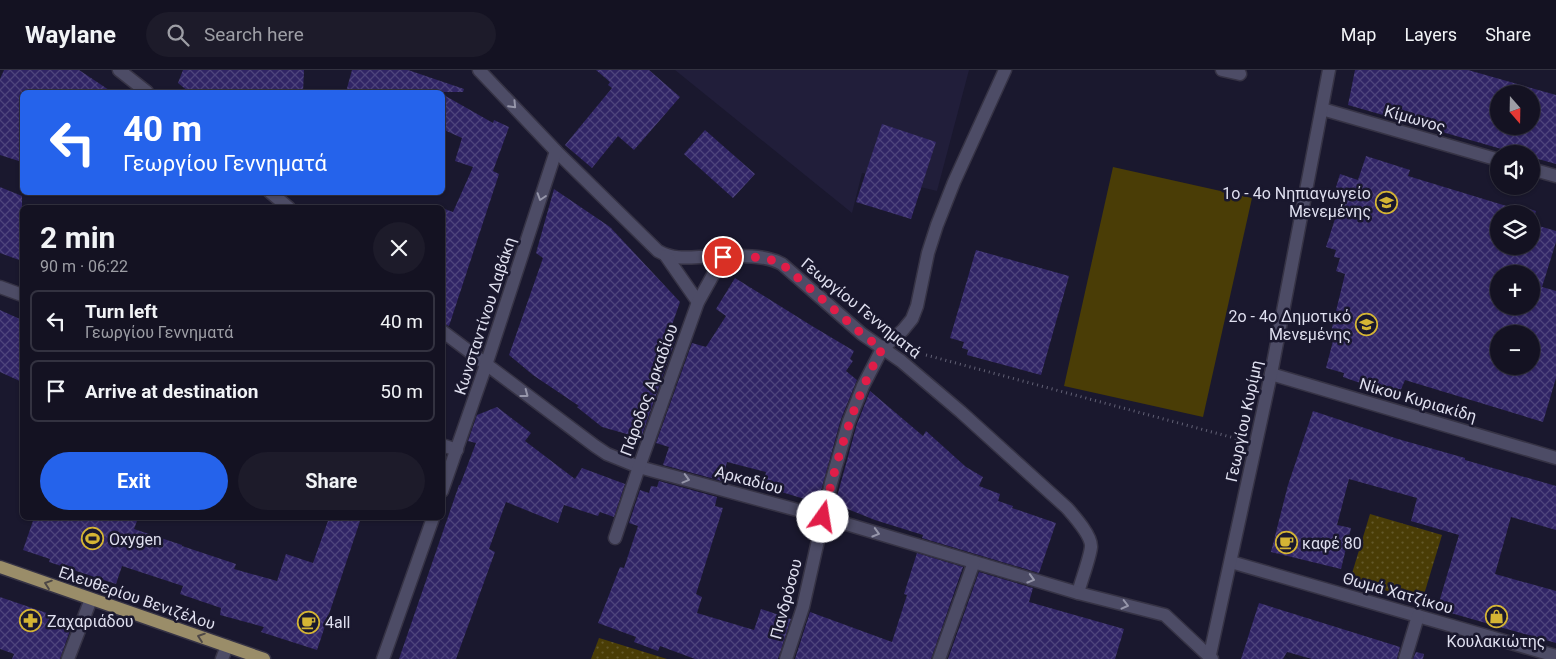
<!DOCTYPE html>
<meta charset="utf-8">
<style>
:root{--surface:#141222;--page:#1d1b2a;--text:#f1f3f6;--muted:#9d9ea5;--line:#333240;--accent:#2563eb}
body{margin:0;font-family:Roboto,sans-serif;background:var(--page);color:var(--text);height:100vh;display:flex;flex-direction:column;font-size:19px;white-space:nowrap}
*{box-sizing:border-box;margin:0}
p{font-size:16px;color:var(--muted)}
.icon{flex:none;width:28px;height:28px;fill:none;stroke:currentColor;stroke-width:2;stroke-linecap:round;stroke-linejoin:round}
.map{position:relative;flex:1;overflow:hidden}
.sheet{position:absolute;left:20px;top:135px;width:425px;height:315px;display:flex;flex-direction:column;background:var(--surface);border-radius:8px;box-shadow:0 1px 4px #0004,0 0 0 1px var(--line)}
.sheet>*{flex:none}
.hud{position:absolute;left:20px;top:20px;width:425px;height:105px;border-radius:8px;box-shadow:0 1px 4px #0004,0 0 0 1px var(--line);background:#2563eb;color:#fff;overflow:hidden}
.needle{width:32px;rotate:160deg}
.buttons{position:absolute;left:1490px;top:15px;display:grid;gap:10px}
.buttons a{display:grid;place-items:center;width:50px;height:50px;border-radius:50%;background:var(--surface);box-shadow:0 1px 4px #0004,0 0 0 1px var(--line);font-size:25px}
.pin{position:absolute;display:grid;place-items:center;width:42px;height:42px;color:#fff;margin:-21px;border:2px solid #fff;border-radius:50%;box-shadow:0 1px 5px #0007}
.me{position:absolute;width:55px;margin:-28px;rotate:13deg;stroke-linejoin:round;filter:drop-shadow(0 0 4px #0008)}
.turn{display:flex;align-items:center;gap:18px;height:105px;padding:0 20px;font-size:22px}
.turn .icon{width:65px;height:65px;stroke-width:2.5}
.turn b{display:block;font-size:35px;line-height:42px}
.round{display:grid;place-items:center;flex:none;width:52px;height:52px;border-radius:26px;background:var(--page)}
.head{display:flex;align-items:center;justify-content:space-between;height:85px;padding:0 20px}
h1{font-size:30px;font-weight:700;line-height:38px}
.button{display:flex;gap:10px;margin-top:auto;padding:10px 20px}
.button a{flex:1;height:58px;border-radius:30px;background:var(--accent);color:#fff;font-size:20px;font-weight:700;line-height:58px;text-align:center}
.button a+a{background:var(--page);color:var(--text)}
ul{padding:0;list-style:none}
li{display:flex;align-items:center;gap:15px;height:62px;margin:0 10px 8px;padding:0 10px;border:2px solid var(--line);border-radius:8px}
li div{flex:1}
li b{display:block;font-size:19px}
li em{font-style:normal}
header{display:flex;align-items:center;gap:30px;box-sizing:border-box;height:70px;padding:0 25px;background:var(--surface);border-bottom:1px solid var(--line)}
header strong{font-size:24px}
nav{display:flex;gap:28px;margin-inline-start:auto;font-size:18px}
.search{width:350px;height:45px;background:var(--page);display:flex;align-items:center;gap:12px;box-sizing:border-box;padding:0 18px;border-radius:28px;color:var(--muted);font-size:19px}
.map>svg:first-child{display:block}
.built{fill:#211e3a}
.green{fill:url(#green-dots)}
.pitch{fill:#4a3d06}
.building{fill:url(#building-cross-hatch);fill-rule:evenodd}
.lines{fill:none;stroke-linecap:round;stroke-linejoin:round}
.minor-casing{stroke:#363345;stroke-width:15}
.major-casing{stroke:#363345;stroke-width:15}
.path{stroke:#636276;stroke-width:3;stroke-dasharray:1 4;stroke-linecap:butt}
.minor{stroke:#4d4c66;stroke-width:12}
.major{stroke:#9a8d69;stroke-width:12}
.oneway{stroke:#9696aa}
.oneway2{stroke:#4d4746}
.route{stroke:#e11d48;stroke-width:9;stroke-dasharray:0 16.2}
.labels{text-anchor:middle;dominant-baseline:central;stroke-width:5;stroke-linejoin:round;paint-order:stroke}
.street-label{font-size:16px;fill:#dfdfef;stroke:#1a182e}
.poi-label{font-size:16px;fill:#dfdfef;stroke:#1a182e;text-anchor:start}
</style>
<header>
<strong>Waylane</strong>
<div class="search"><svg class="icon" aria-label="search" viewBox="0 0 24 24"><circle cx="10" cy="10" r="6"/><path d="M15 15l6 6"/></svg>Search here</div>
<nav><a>Map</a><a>Layers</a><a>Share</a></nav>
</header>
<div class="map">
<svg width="1556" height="589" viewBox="0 0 1556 589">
<defs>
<pattern id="green-dots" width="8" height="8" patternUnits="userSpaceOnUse" patternTransform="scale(1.25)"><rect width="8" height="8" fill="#4a3d06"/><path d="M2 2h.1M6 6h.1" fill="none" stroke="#64592b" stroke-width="1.8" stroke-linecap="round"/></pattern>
<pattern id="building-cross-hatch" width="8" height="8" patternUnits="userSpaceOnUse" patternTransform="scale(1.25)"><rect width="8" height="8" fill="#312566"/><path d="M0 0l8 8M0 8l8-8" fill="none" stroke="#4e447c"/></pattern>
</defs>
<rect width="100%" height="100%" fill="#1a182e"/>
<!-- built -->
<path class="built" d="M675 0H969L937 121 862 103 852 143Z"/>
<!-- green -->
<g class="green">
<path d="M1370 444 1442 465 1422 531 1350 510Z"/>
<path d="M599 568 667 589H591Z"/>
</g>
<!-- pitch -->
<path class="pitch" d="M1113 97 1252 128 1203 347 1064 316Z"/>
<!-- building -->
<g class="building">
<path d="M4 0H79L112 22H22V92L0 85V9Z"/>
<path d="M183 0H304L303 22H189L178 13Z"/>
<path d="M352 0H408L464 19 463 22H346Z"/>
<path d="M596 0H649L680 27 634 80 618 66 592 98 565 75 612 18 608 15 610 12Z"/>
<path d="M1355 0H1468L1556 25V94L1531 87V84H1519L1348 35ZM1499 24H1531V56H1499Z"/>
<path d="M442 24 493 53 494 50 509 57 493 101 499 104 449 256 442 253V138L453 142 473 97 455 91 462 68 442 59Z"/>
<path d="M882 54 936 72 911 149 856 132Z"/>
<path d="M705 60 755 104 733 128 684 84Z"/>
<path d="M1366 86 1410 100 1408 106 1513 138 1514 134 1536 141 1532 154 1556 161V172L1542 217 1556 221V308L1543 352 1405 310 1399 324 1364 311 1363 314 1343 307 1344 303 1326 298 1333 271 1329 270 1345 204 1336 201 1340 188 1334 187 1336 180 1326 177 1342 127 1334 124 1340 104 1358 110ZM1499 144H1531V176H1499ZM1499 204H1531V236H1499ZM1499 264H1531V296H1499Z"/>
<path d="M0 117 22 126V191L0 183Z"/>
<path d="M554 119 610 157 680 232 668 266 676 268 641 368 602 357 577 337 579 336 533 305 509 285 543 188 536 183Z"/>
<path d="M976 180 1069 206 1041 305 967 285 968 280 962 278 964 272 950 268Z"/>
<path d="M735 208 812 256 854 281 850 289 853 291 846 301 857 310 841 349 819 428 812 426 811 431 762 416 766 402 727 392 722 411 663 395 669 377 656 373 692 273 706 277 726 246 716 239Z"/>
<path d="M0 240 22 250V312L0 302Z"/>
<path d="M870 321 923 366 926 361 966 397 983 407 979 416 1000 424 998 431 1013 436 1012 438 1056 453 1039 503 922 468 923 465 875 450 835 434 857 354Z"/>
<path d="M497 337 531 363 525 371 575 409 582 398 625 414 614 447 600 442 598 446 564 435 558 453 506 432 489 479 495 482 456 589H399L459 415H460L476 373 468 371 477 345Z"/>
<path d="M1313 341 1398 369 1465 388V390L1556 416V460L1511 447 1495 504 1556 521V573L1437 539 1459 465 1411 451 1417 428 1349 409 1337 455 1351 458 1341 499 1271 482 1288 415Z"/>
<path d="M659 411 717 427 715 436 723 438 696 524 702 527 697 543 754 560 761 539 791 549 778 589H695L660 576 658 581 634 572 636 567 598 553 620 497 624 498 638 456 629 453 640 420 649 423 651 416 657 417Z"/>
<path d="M34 448H138L134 459 182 475V476L236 494 234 499 277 511 286 484 313 493 329 448H361L317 580 261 562 264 557 220 545 221 538 180 524 183 516 122 496 116 514 49 492 50 489 23 480Z"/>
<path d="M917 483 963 497 931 589H795L810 542 892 572 907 525 904 524Z"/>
<path d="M979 502 1033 518 1029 532 1124 559 1115 589H948Z"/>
<path d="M0 527 73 552 60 589H12L14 584 0 579Z"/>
<path d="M1259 533 1400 577 1397 589H1312L1287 582 1283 589H1241Z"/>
<path d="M1416 582 1424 584 1423 589H1413Z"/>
</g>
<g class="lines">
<defs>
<g id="minor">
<path d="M119 0 147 22"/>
<path d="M479 0 556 81 658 181C672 189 685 188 700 187 725 187 761 182 782 194L862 264 901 291 961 342 1067 438C1074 446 1092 466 1091 477 1090 488 1081 511 1078 523"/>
<path d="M1222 0 1240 4"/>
<path d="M1322 39 1499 90"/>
<path d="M1531 99 1556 106"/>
<path d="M270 122 289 138"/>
<path d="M666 186 698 232"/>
<path d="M0 217 22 225"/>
<path d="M442 261 595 376 607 384 639 397 823 447 1078 523 1165 545 1212 589"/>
<path d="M1271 304 1556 388"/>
<path d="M442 375 457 380"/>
<path d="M442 421 486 295 556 81"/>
<path d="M615 468 639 397 698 232 723 187"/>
<path d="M1231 492 1556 586"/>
<path d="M68 589 91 529"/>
<path d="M222 589 227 576"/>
<path d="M383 589 433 448"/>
<path d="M786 589 803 537 831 413 849 351 863 316 882 279 903 260 912 249 917 236 928 183 937 155 954 112 1005 0"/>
<path d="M939 589 974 492"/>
<path d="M1209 589 1271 304 1329 0"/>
<path d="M1405 589 1418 546"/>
</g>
<path id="major" d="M0 497 264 589"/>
</defs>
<!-- minor casing -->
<use href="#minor" class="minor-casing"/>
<!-- major casing -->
<use href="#major" class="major-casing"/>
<!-- path -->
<path class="path" d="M926 285 1238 369"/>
<!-- minor -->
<use href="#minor" class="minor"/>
<!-- major -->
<use href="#major" class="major"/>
</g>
<!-- one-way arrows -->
<defs><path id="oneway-chevron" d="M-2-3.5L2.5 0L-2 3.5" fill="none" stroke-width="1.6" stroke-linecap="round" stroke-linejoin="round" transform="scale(1.25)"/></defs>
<g class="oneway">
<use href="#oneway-chevron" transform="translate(513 35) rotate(46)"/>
<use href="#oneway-chevron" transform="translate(541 127) rotate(108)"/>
<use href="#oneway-chevron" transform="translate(525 324) rotate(37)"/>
<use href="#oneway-chevron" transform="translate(686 409) rotate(15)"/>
<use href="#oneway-chevron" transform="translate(876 463) rotate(16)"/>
<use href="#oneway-chevron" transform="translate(1031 509) rotate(16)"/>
<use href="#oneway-chevron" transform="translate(1125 535) rotate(14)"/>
</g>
<g class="oneway2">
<use href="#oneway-chevron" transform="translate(48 514) rotate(-161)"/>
<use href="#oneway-chevron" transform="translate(201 567) rotate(-161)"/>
</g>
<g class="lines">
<!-- route -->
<path class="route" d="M723 187C743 187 764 185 782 194L862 264 882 279C853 331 837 389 823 447"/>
</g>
<!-- icons -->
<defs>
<symbol id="school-ring" viewBox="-11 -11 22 22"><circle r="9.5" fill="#1a182e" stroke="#d5b534" stroke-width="1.5"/><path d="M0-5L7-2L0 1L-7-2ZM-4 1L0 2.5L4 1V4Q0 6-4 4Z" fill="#d5b534"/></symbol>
<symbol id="stadium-ring" viewBox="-11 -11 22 22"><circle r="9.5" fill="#1a182e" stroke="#d5b534" stroke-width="1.5"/><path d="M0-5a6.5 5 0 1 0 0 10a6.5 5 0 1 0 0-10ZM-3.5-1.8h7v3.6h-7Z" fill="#d5b534"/></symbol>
<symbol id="cafe-ring" viewBox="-11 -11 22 22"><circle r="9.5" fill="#1a182e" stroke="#d5b534" stroke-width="1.5"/><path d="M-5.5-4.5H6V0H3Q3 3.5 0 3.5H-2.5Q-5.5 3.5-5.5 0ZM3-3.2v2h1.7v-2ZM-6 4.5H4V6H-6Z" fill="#d5b534"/></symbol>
<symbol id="shop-ring" viewBox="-11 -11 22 22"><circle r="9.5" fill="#1a182e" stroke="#d5b534" stroke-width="1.5"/><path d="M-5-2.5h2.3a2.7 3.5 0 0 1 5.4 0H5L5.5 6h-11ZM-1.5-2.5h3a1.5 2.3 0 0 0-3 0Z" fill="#d5b534"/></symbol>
<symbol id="pharmacy-ring" viewBox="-11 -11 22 22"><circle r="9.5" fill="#1a182e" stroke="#d5b534" stroke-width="1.5"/><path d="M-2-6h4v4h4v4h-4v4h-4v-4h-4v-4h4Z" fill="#d5b534"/></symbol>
</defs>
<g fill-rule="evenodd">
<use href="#school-ring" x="1374" y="120" width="25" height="25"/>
<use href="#school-ring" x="1354" y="242" width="25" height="25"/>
<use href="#stadium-ring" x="80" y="456" width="25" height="25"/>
<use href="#cafe-ring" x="1274" y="460" width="25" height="25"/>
<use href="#shop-ring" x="1484" y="534" width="25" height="25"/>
<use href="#pharmacy-ring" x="18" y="538" width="25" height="25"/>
<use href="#cafe-ring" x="296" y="540" width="25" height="25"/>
</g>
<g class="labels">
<!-- street labels -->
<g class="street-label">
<text transform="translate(1415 49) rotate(16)">Κίμωνος</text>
<text transform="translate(861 238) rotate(39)">Γεωργίου Γεννηματά</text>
<text transform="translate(485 246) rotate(-72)">Κωνσταντίνου Δαβάκη</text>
<text transform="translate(649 320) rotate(-70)">Πάροδος Αρκαδίου</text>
<text transform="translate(1418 330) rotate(16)">Νίκου Κυριακίδη</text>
<text transform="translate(1244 351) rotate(-78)">Γεωργίου Κυρίμη</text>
<text transform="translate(749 410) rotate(15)">Αρκαδίου</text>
<text transform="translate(1398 523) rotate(16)">Θωμά Χατζίκου</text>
<text transform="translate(137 528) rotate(19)">Ελευθερίου Βενιζέλου</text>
<text transform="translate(786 529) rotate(-75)">Πανδρόσου</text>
</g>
<!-- poi labels -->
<g class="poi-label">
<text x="1371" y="123" text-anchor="end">1o - 4o Νηπιαγωγείο<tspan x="1371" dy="18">Μενεμένης</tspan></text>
<text x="1351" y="246" text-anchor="end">2o - 4o Δημοτικό<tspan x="1351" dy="18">Μενεμένης</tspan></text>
<text x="109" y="469">Oxygen</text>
<text x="1302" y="473">καφέ 80</text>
<text x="47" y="551">Ζαχαριάδου</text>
<text x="325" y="552">4all</text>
<text x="1496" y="571" text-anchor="middle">Κουλακιώτης</text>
</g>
</g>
</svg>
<div class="buttons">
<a><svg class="needle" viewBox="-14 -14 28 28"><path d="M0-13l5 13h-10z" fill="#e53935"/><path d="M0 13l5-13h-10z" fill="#9d9ea5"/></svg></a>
<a><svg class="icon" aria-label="sound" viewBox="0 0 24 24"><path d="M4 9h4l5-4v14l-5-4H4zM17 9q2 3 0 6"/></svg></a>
<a><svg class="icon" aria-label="layers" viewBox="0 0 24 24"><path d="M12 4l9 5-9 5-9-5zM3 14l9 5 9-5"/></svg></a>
<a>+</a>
<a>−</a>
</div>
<div class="pin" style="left:723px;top:187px;background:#d93025"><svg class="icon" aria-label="arrive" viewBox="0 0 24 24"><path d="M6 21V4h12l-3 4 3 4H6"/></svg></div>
<svg class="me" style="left:823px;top:447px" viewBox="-20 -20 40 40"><circle r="19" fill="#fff"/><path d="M0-13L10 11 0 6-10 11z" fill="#e11d48"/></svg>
<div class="hud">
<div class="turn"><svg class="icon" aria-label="left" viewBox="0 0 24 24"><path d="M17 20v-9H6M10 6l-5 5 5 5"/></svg><div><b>40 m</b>Γεωργίου Γεννηματά</div></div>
</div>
<section class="sheet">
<div class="head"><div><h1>2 min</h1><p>90 m · 06:22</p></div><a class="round"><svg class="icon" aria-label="close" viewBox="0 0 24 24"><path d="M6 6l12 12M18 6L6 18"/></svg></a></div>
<ul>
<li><svg class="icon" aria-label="left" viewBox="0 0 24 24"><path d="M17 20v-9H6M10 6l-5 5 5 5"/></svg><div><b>Turn left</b><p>Γεωργίου Γεννηματά</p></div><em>40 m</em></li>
<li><svg class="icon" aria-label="arrive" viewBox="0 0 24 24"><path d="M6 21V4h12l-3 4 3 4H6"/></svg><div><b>Arrive at destination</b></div><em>50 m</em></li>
</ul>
<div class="button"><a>Exit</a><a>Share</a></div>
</section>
</div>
